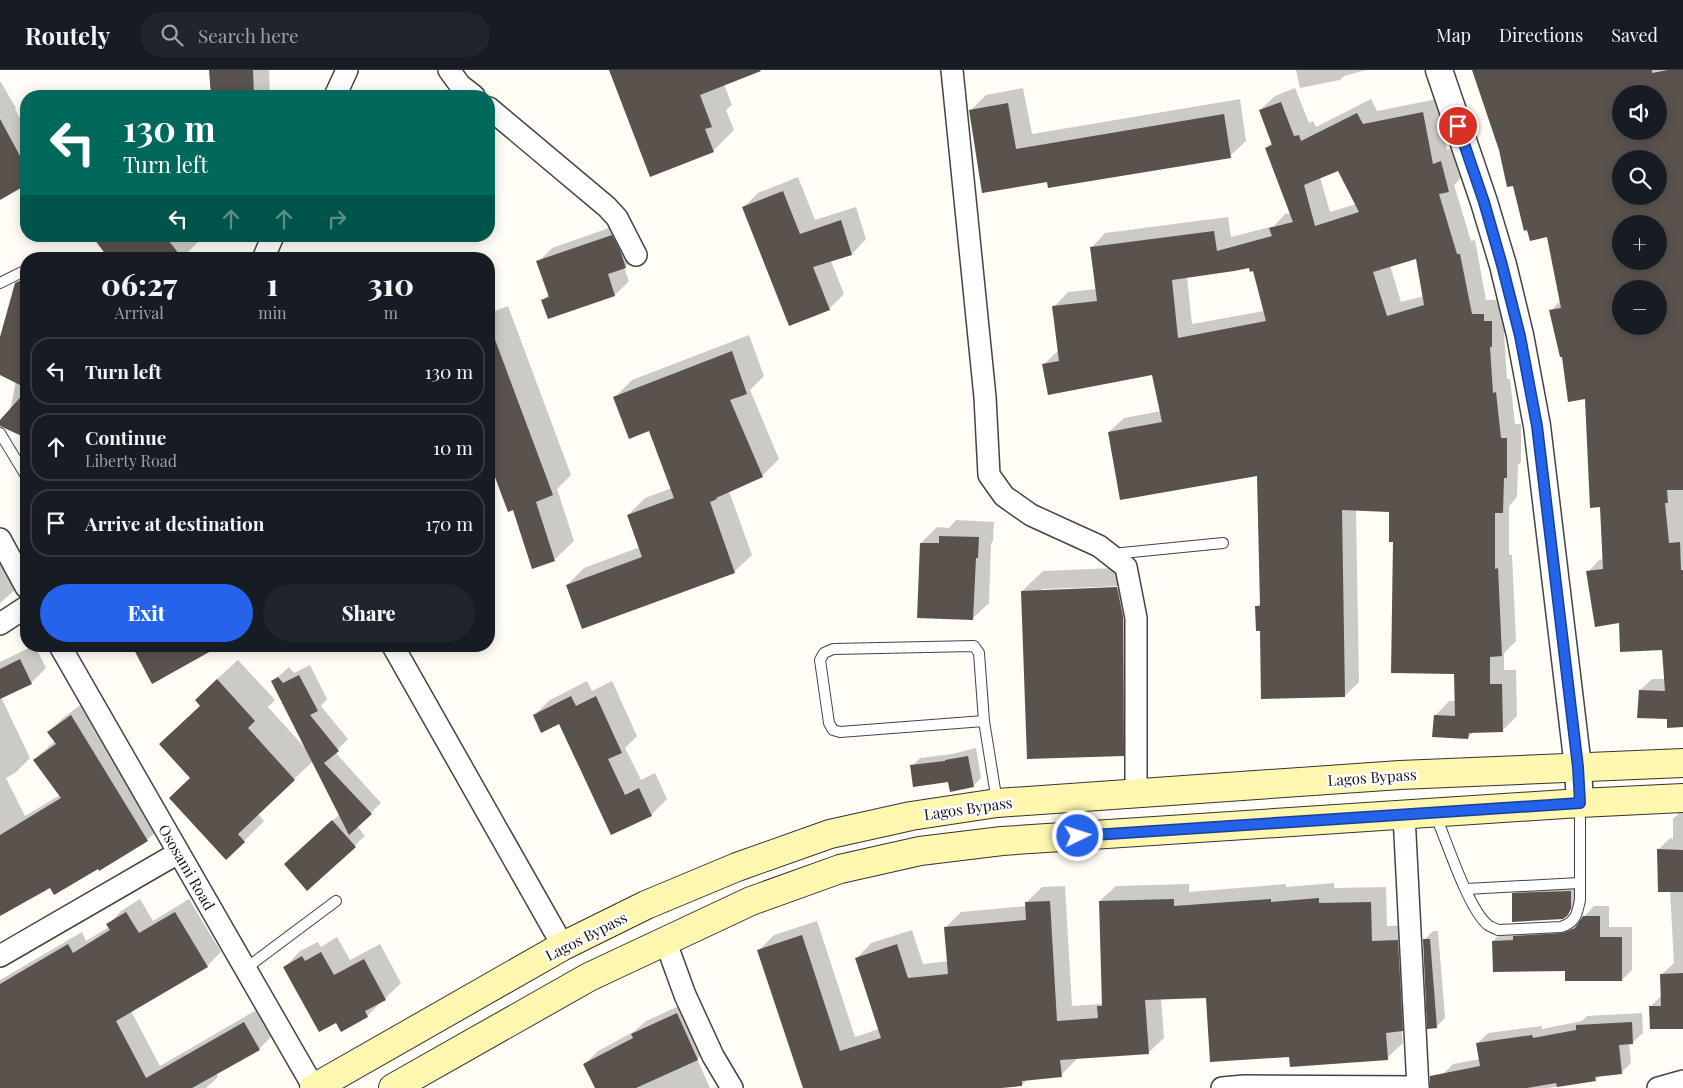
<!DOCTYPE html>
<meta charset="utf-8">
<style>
:root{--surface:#171b24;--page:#20242c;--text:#f1f3f6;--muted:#9ea1a6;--line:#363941;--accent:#2563eb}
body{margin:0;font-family:"Playfair Display",serif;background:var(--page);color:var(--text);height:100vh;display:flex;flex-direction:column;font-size:19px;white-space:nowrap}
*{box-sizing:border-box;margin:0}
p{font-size:16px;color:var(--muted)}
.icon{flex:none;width:28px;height:28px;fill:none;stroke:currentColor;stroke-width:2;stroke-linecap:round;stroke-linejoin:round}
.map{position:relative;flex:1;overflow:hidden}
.sheet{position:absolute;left:20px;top:182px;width:475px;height:400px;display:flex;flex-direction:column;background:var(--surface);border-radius:20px;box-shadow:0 2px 12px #0003}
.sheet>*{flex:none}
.hud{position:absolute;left:20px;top:20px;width:475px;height:152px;border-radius:20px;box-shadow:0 2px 12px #0003;background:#00695c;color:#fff;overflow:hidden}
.controls{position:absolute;left:1612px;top:15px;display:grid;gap:10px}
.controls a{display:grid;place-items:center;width:55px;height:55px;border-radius:50%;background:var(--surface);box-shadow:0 2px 12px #0003;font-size:25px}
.pin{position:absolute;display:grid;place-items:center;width:42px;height:42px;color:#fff;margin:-21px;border:2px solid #fff;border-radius:50%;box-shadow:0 1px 5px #0007}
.me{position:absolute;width:55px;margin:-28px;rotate:86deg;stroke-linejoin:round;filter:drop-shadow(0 0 4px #0008)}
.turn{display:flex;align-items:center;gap:18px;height:105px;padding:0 20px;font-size:22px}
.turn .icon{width:65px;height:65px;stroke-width:2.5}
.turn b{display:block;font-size:35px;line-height:42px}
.lanes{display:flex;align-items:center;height:48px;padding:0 20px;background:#0003;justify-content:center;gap:25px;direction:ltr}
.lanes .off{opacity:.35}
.eta{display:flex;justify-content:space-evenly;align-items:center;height:85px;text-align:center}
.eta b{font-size:30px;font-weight:800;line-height:35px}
.button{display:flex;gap:10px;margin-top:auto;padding:10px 20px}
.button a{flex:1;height:58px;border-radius:30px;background:var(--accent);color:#fff;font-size:20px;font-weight:800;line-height:58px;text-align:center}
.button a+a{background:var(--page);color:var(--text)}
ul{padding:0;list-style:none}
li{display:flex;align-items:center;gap:15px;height:68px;margin:0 10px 8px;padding:0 10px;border:2px solid var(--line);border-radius:20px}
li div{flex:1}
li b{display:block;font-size:19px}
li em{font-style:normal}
header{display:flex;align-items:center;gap:30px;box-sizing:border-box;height:70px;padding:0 25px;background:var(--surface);border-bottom:1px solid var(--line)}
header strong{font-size:24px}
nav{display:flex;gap:28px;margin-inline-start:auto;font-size:18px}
.search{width:350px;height:45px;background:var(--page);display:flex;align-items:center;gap:12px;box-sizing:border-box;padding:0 18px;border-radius:28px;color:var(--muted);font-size:19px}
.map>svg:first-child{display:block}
.shadow{fill:#0003;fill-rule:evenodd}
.building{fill:#5a524d;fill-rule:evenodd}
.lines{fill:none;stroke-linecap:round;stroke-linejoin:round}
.service-casing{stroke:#444;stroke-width:12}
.minor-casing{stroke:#444;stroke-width:24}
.tertiary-casing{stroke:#444;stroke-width:29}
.secondary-casing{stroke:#333;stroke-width:30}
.service{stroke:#fff;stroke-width:10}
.minor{stroke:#fff;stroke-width:21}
.tertiary{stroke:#fff;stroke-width:26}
.secondary{stroke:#fff6b0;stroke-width:28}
.route-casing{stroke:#184099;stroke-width:12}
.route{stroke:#2563eb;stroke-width:9}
.labels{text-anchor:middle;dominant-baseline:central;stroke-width:5;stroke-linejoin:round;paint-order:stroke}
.street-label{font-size:15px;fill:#111;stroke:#fff}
</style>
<header>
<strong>Routely</strong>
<div class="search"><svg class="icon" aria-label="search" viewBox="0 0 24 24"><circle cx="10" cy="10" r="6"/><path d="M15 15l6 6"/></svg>Search here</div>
<nav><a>Map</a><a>Directions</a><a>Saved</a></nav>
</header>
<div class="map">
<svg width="1683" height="1018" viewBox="0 0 1683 1018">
<rect width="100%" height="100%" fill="#fffdf5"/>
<!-- shadow -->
<g class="shadow">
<path d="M211 0H269L270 26H212Z"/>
<path d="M614 0H753L724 14 732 35 726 40 734 60 713 81Z"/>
<path d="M1296 0H1366L1344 6 1340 10 1300 18Z"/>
<path d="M1474 0H1683V648L1640 620 1652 609H1665L1663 579 1621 551 1588 502 1599 490 1604 489 1601 436 1587 328 1563 285 1551 241 1560 231 1548 166 1514 114 1500 80ZM1621 24H1659V61H1621ZM1621 89H1659V126H1621ZM1621 154H1659V191H1621ZM1621 219H1659V256H1621Z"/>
<path d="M0 11 16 38 15 39 26 59V114L0 129Z"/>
<path d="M1023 18 1032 64 1240 29 1246 71 1230 86 1048 110 970 41 986 25Z"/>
<path d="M1295 18 1309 53 1313 51 1316 57 1371 29 1377 41 1437 29 1447 80 1455 78 1463 106 1454 115 1471 171 1475 170 1486 230H1498V237H1506V262L1504 263 1507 309H1510L1515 354H1521V392L1518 395 1517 427 1509 436V485H1512L1516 571 1504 583V600H1516L1517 646 1503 660 1474 661 1468 668 1435 646 1449 631H1456L1455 603 1394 470 1390 441 1356 439 1359 612 1345 626 1262 559 1257 536 1261 532 1258 404 1109 362 1124 348 1161 341 1153 303 1044 294 1059 280 1054 237 1068 222 1096 219 1091 178 1105 163 1228 147 1231 167 1274 156 1285 144 1291 143 1266 78 1272 72 1260 40 1275 26ZM1339 100 1356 134 1330 142 1320 107ZM1417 187 1424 226 1401 232 1390 195ZM1250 196 1254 200 1264 241 1192 254 1187 207Z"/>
<path d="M798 107 815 150 856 137 866 169 852 184 831 191 844 224 829 239 743 138 758 123Z"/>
<path d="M626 152 639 183 624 198 629 211 615 225 543 230 549 224 538 192 552 178Z"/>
<path d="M93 166H193L198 172 181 189Z"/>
<path d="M26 212V367L0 355V352L10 341 16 311 0 304V272L13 225Z"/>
<path d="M508 236 571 405 557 419 574 471 554 490 513 439 509 440 489 387V243Z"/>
<path d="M749 265 764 306 750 320 779 389 762 406 729 421 752 485 734 502 567 515 584 498 640 477 628 445 645 428 672 418 650 360 615 327 632 310Z"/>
<path d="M956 450 994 452 993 471 991 474 989 533 973 548 921 473 937 457 949 458Z"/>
<path d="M0 491 15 520 0 533Z"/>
<path d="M1138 497 1143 526 1144 664 1123 684 1022 521 1043 501ZM1123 516 1124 518 1042 521V519Z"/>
<path d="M33 576H35L46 598 31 613 1 627 30 688 15 703 6 708 25 746 60 725 34 690 55 671 49 662 63 648 86 631 162 756 147 770 98 797 0 836V592Z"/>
<path d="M238 590 275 630 268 637 306 679 272 612 289 597 294 603 310 595 327 629 321 636 348 669 335 682 381 733 357 756 365 766 307 819 296 783 340 744 313 691 258 744 264 751 244 771 191 707 160 674 201 635 217 609Z"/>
<path d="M587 611 592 621 612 611 637 666 625 678 641 710 655 703 667 729 651 745 612 764 560 652 534 645 550 630Z"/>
<path d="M976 678 981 708 973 716 949 711 912 696 920 688 952 684Z"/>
<path d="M1683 739V957L1650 937 1662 925 1661 905 1674 893 1670 821 1658 780 1670 768 1673 769V749Z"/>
<path d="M1581 811 1578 833 1567 844 1513 824 1523 813Z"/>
<path d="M1334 813V818L1386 817 1387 856 1413 855 1412 945 1401 955 1403 973 1387 988 1290 985 1207 927 1161 928 1164 968 1148 983 1076 988V990L1061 1005 1028 1009 1022 1015 989 1018H804L759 880 774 865 817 851 855 967 879 959 856 889 871 873 912 860 923 894 949 891 946 857 961 842 1027 836 1026 833 1042 817 1065 816 1072 936 1101 934 1103 932 1100 831 1116 816 1189 814V822L1286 814V817Z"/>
<path d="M140 829 153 851 189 829 221 882 207 896 131 941 160 996 258 939 273 965 259 979 216 1003 218 1007 206 1018H0V910L82 862 86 871 109 857 108 855 121 841Z"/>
<path d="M1594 836H1609V857H1632V900L1622 910 1566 899 1493 871 1503 861 1574 854 1581 850Z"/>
<path d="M1433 861H1438L1445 948 1436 957 1424 870Z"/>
<path d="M337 867 350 890 380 874 401 913 367 946 341 960 336 951 285 897 300 881 318 872 321 877Z"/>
<path d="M690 931 710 976 697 989 710 1018H597L585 994 598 981 635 961 646 951Z"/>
<path d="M1642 943 1643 963 1632 973H1629L1631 993 1621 1003 1600 1005 1595 1010 1548 1018H1445L1443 1004 1453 994 1480 989 1478 973 1488 963 1542 956V959L1582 951 1587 946Z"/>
</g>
<!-- building -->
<g class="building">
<path d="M209 0H253L254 26H211Z"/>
<path d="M609 0H760L761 1 700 25 712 57 705 59 714 82 650 107Z"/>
<path d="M1472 0H1652V3L1668 0H1683V420H1667L1668 433H1665L1669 473 1680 472 1681 500H1683V657L1667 658V649L1637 648 1639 620 1665 621 1662 580 1620 582 1619 553 1595 557 1586 501 1603 499 1600 437 1590 438 1585 329 1568 332 1562 287H1560L1549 240 1561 238 1547 167 1530 171 1527 160 1524 161 1513 116 1507 117 1499 80ZM1621 24H1659V61H1621ZM1621 89H1659V126H1621ZM1621 154H1659V191H1621ZM1621 219H1659V256H1621Z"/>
<path d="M1281 32 1294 66 1299 65 1301 71 1357 43 1363 54 1423 42 1433 94 1441 91 1449 122 1439 124 1457 184H1460L1472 244H1484V251H1492V277H1490L1493 323 1496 322 1501 368H1507V408H1504L1503 443H1495V499L1498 498 1502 586 1490 587V614H1502L1503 662 1469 663 1468 669 1432 667 1434 645 1455 646 1454 604 1391 603 1393 472H1389V442L1342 440 1345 627 1261 629 1260 561H1256L1255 536H1260L1257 406 1120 430 1108 362 1162 352 1152 305 1048 325 1042 294 1059 291 1052 236 1097 231 1090 177 1214 161 1217 181 1272 166 1269 158 1293 152 1265 78 1272 75 1259 40ZM1338 101 1359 142 1315 156 1304 115ZM1416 189 1424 235 1387 246 1373 202ZM1249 198 1250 202 1253 201 1266 251 1178 268 1172 210 1234 201Z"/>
<path d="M1008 33 1016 79 1224 44 1231 88 1048 118 1047 112 982 123 969 40Z"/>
<path d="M0 49 26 97V115L0 130Z"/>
<path d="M783 121 800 164 841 150 852 185 813 197 830 240 789 256 742 137Z"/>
<path d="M612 165 620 180 626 198 608 204 615 226 548 249 541 230 549 227 536 191Z"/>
<path d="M92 166H165L183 189H109Z"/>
<path d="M26 208V318L0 305V267L15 213Z"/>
<path d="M491 259 553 425 536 432 555 491 532 499 513 440 508 442 489 391V260Z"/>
<path d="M732 281 747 324 730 330 763 407 716 428 717 429 710 432 735 503 582 559 566 515 642 487 627 445 674 428 649 361 629 369 613 327Z"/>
<path d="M26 321V368L0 356V350Z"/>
<path d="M939 466 979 467 978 488H976L973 550 917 548 920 473H939Z"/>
<path d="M1117 517 1123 547 1124 686 1027 689 1021 521Z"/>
<path d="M132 576H220L152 614Z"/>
<path d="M20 589 32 614 0 629V599Z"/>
<path d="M299 605 318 641 310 645 339 681 324 693 372 744 349 765 271 611 278 607 283 613Z"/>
<path d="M217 609 255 651 248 658 295 710 238 764 245 772 226 790 169 728 190 708 159 674 200 636 195 630Z"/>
<path d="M571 626 576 636 596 626 622 683 608 689 625 725 639 718 652 746 611 765 559 654 541 663 533 645Z"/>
<path d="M71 645 148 771 99 801 98 799 54 825 50 818 0 846V765L61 728 33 690 56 674 47 662Z"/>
<path d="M968 686 974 717 950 722 948 712 913 717 910 695 945 691V690Z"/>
<path d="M332 750 356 777 307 821 284 794Z"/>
<path d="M1657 779 1683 780V822H1658Z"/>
<path d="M1571 821V838L1568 845 1563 849 1512 852V823Z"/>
<path d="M1319 828V833L1371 832 1372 871 1398 870 1403 961 1386 963 1388 990 1290 997 1289 987 1210 992 1206 928 1145 930 1149 984 1060 990 1062 1007 1022 1011V1016L1001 1018H803L757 880 802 865 840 981 881 968 855 888 897 874 908 908 948 904 944 857 1026 850 1025 832 1050 831 1057 951 1098 948 1097 936H1102L1099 831 1174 829V836L1271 829V832Z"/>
<path d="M126 842 139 863 175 842 208 897 116 951 146 1008 244 952 260 980 192 1018H0V914L68 874 73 883 110 860 106 854Z"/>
<path d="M1583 846H1600V867H1622V911H1565V901L1493 902 1492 871 1513 870V866L1563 863 1575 858Z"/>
<path d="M1423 869H1430L1437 958 1427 959Z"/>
<path d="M321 882 334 905 364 889 386 930 365 941 368 947 341 962 336 953 319 962 283 897 302 886 305 891Z"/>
<path d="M1683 903V959H1650L1649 936H1661L1660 904Z"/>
<path d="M677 943 698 990 636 1018H595L583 994 633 968 631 964Z"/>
<path d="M1632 952 1633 974 1619 975 1622 1004 1595 1007 1596 1011 1557 1017 1556 1013 1527 1018H1430V1006L1480 996 1476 973 1532 965 1533 968 1576 960V955Z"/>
</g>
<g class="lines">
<defs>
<g id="service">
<path d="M0 213 26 200"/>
<path d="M0 363 26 406"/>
<path d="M1112 484 1223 473"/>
<path d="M984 651 840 662 833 660 829 653 820 590 824 583 833 579 974 576 979 583 984 651 997 732"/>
<path d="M1435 744C1446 769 1468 839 1488 855 1490 857 1495 858 1498 860L1561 857C1576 852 1577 844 1580 830V734"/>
<path d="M1466 819 1579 813"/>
<path d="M245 899 336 831"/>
</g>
<g id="minor">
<path d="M449 0 460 15 474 26"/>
<path d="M952 0 985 327 989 405 1004 426 1031 445 1099 476 1126 497 1136 548V723"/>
<path d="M335 26 347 0"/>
<path d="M489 38 607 137 617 148 636 185"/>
<path d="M263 189 273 166"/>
<path d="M0 469 26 517"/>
<path d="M0 554 26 537"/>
<path d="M60 576 314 1018"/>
<path d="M393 576 563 876"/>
<path d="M1404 745 1418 1018"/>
<path d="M665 870 685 925 713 986 732 1018"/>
<path d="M0 886 178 783"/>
<path d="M1222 1018 1244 1016 1418 1017"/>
<path d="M1658 1018 1683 1011"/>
</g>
<path id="tertiary" d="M1439 0 1484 132 1503 195 1520 265 1537 356 1578 697 1580 733"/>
<g id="secondary">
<path d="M314 1018 563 876 646 835 737 797 830 764 911 746 997 733 1400 705 1683 693"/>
<path d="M393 1018 589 907 751 831 840 799 920 781 1002 771 1580 733 1683 728"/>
</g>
</defs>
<!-- service casing -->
<use href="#service" class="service-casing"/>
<!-- minor casing -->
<use href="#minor" class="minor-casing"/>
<!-- tertiary casing -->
<use href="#tertiary" class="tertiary-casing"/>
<!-- secondary casing -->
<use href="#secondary" class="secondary-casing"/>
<!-- service -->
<use href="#service" class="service"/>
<!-- minor -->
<use href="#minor" class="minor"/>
<!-- tertiary -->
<use href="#tertiary" class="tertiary"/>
<!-- secondary -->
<use href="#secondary" class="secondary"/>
</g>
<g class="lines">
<defs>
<path id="route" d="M1078 766 1580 733 1578 697 1537 356 1520 266 1502 195 1484 132 1458 56"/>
</defs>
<!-- route casing -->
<use href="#route" class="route-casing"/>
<!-- route -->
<use href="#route" class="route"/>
</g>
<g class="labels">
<!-- street labels -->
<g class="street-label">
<text transform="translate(1372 707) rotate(-4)">Lagos Bypass</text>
<text transform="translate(968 738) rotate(-8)">Lagos Bypass</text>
<text transform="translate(187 797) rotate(60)">Ososami Road</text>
<text transform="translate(586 866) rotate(-27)">Lagos Bypass</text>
</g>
</g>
</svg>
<div class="controls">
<a><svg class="icon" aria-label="sound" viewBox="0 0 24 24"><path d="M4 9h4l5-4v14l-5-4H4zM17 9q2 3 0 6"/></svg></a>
<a><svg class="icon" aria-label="search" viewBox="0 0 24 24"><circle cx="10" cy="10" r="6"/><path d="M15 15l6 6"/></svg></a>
<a>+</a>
<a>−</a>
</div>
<div class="pin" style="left:1458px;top:56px;background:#d93025"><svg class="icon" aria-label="arrive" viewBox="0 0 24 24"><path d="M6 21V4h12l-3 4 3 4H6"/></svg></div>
<svg class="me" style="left:1078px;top:766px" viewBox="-20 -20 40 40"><circle r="17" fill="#2563eb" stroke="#fff" stroke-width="3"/><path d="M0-11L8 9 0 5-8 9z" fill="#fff"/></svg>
<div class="hud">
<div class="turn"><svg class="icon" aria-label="left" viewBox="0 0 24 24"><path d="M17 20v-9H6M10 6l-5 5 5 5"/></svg><div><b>130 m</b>Turn left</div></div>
<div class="lanes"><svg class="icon" aria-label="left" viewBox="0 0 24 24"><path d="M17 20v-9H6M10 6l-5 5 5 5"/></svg><svg class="icon off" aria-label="ahead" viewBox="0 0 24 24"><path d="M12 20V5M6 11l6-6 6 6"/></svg><svg class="icon off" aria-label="ahead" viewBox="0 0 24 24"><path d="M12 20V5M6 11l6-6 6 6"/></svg><svg class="icon off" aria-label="right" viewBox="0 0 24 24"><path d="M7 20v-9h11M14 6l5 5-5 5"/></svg></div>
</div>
<section class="sheet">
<div class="eta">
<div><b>06:27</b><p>Arrival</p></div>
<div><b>1</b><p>min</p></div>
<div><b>310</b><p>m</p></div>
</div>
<ul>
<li><svg class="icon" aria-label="left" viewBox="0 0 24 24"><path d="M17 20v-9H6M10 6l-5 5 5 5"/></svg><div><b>Turn left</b></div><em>130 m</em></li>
<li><svg class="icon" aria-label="ahead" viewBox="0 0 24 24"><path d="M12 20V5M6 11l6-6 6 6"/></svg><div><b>Continue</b><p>Liberty Road</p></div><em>10 m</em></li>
<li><svg class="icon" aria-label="arrive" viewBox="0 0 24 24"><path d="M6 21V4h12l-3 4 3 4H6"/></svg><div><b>Arrive at destination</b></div><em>170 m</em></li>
</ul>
<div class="button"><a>Exit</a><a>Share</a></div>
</section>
</div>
